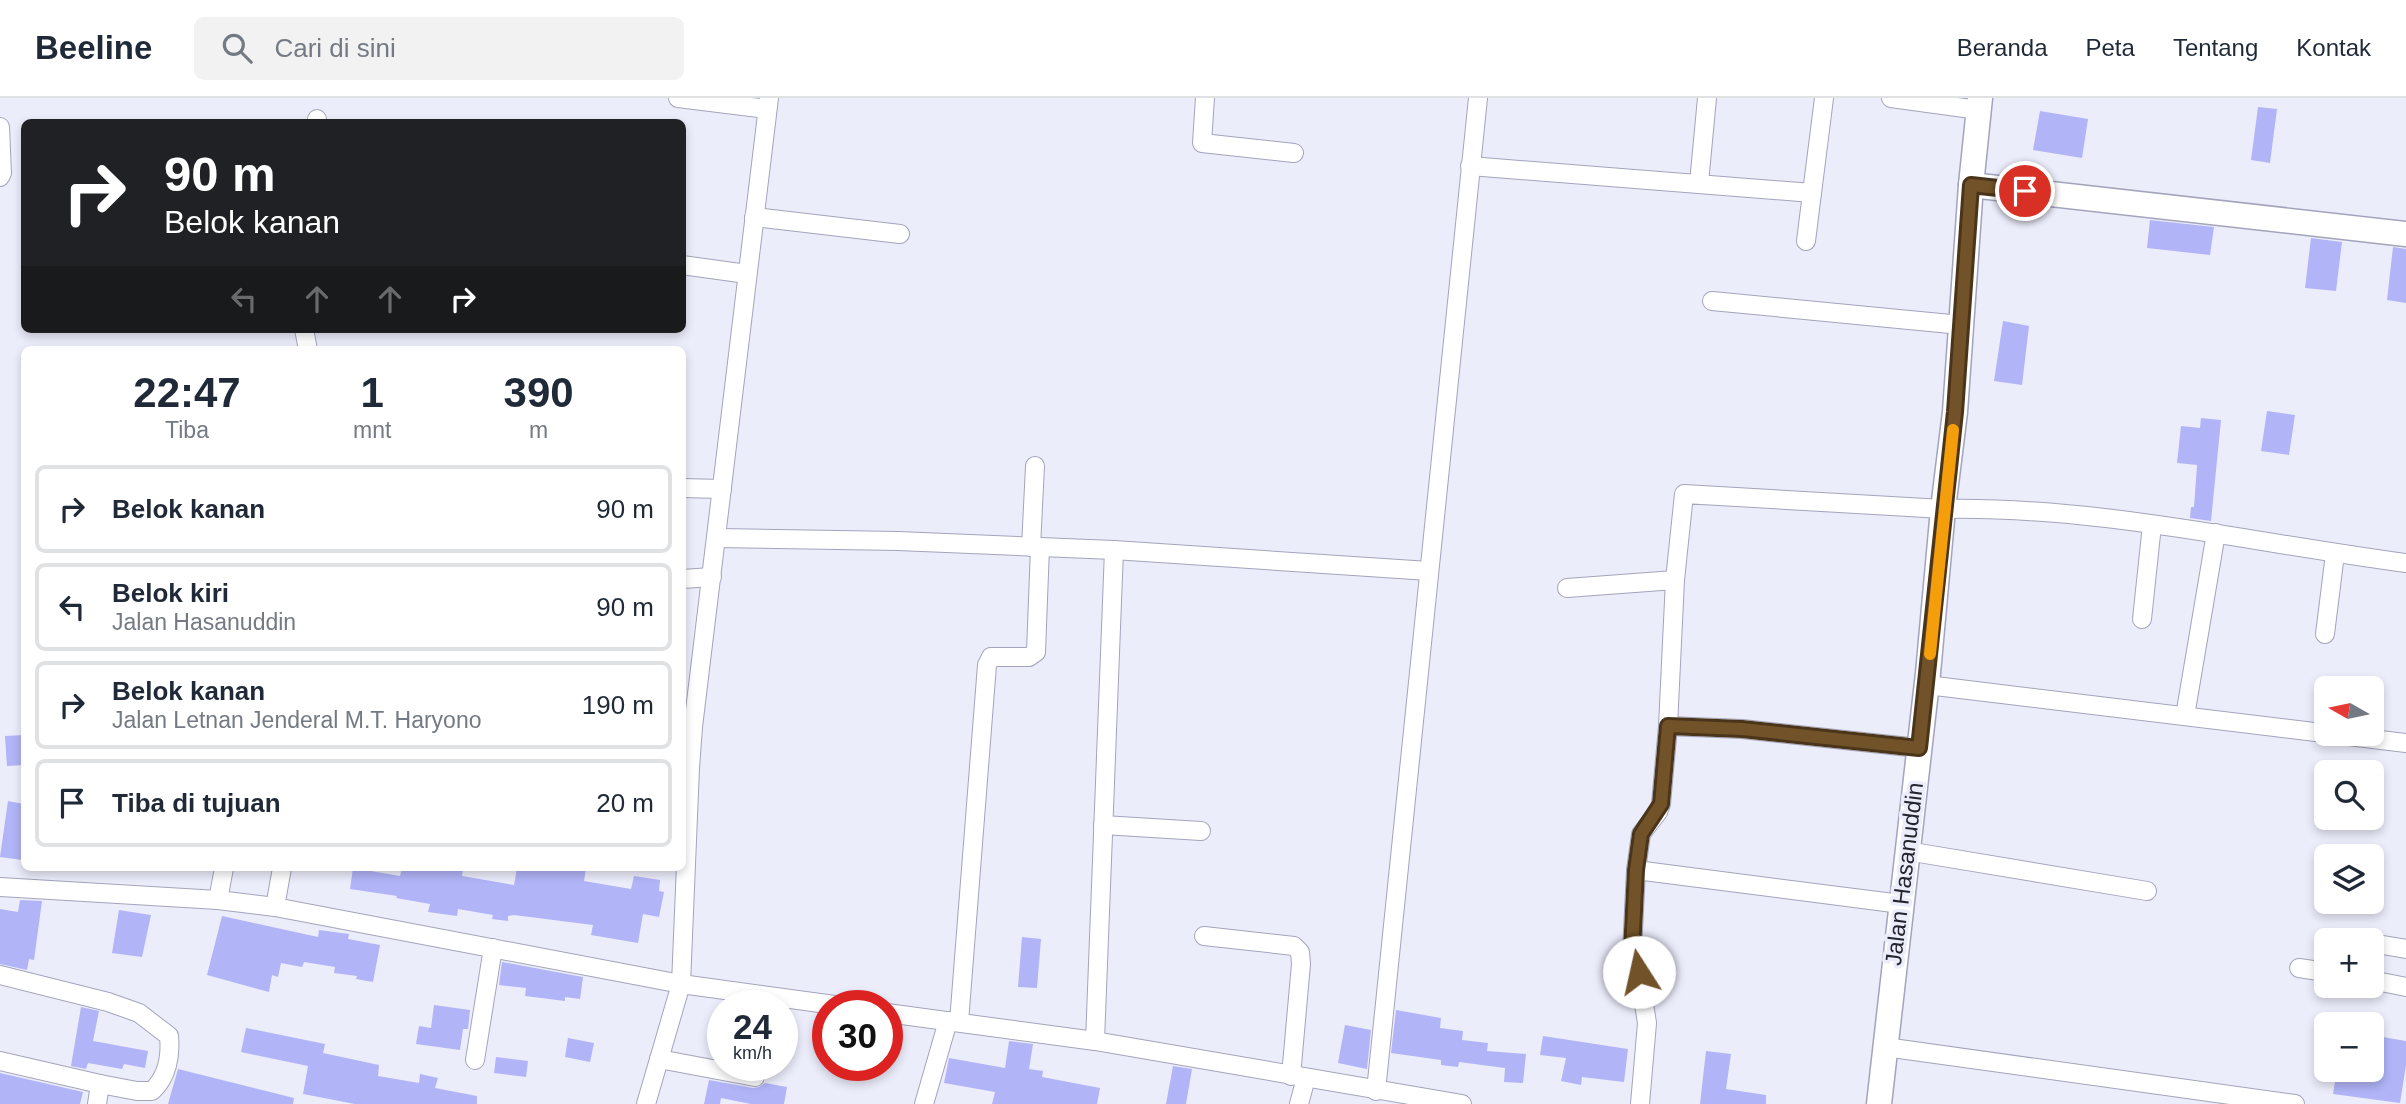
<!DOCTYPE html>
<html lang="id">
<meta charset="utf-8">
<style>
:root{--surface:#fff;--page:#f2f2f3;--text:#1f2937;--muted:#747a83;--line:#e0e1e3}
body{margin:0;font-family:Arial,sans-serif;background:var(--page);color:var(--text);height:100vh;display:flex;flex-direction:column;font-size:26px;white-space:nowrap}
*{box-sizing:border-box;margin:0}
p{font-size:23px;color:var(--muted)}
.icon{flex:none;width:38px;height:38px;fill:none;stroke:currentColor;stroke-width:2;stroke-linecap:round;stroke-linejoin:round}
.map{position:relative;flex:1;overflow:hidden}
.side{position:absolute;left:21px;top:248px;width:665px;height:525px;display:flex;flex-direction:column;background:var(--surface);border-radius:10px;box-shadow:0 4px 10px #0003}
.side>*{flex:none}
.banner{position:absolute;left:21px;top:21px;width:665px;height:214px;border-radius:10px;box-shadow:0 4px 10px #0003;background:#202124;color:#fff;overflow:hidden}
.needle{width:46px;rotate:279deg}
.buttons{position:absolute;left:2314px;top:578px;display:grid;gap:14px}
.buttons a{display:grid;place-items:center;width:70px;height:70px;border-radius:10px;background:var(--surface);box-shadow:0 4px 10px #0003;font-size:35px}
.speed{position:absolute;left:707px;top:892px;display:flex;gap:14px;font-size:35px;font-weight:700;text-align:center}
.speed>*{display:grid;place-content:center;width:91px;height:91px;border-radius:50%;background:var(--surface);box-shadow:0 4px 10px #0003;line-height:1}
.speed small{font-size:18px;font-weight:400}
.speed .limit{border:10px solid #d22;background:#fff;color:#111}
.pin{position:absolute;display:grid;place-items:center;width:60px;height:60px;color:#fff;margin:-30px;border:4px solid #fff;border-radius:50%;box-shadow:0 2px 7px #0007}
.me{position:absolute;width:77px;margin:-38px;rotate:350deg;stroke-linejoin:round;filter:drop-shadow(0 0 5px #0008)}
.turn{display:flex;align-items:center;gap:24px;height:147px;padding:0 28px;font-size:32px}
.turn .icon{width:91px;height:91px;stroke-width:2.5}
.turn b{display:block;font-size:49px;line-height:60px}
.lanes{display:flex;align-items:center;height:66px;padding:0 28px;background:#0003;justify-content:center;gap:35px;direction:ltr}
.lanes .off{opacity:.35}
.eta{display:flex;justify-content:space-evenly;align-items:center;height:119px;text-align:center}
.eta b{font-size:42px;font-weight:600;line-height:49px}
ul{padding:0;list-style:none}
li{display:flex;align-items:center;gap:21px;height:88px;margin:0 14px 10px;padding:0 14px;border:4px solid var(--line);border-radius:10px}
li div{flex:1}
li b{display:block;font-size:26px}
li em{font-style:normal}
header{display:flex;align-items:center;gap:42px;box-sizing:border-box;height:98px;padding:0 35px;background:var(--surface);border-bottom:2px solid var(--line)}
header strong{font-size:33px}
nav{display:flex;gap:38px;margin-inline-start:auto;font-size:24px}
.search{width:490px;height:63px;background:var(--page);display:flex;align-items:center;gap:18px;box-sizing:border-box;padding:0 24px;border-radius:10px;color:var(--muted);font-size:26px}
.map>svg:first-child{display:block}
.building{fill:#b1b4f7}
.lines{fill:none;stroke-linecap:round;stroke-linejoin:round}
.street-casing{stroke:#a3a4bb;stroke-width:20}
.secondary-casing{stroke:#a3a4bb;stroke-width:27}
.street{stroke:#fff;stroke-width:18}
.secondary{stroke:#fff;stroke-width:24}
.route-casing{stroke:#4a351a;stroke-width:18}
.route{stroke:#725228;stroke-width:12}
.slow{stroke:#f59e0b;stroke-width:12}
.labels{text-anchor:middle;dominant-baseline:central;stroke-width:7;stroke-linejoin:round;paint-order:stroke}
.street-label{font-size:23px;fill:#24242d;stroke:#ecedfb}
</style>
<header>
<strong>Beeline</strong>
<div class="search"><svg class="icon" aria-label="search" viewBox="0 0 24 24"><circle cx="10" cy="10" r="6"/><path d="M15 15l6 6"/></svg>Cari di sini</div>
<nav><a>Beranda</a><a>Peta</a><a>Tentang</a><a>Kontak</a></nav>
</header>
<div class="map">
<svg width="2406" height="1006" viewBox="0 0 2406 1006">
<rect width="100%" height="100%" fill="#ecedfb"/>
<!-- building -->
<g class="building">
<path d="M2258 9 2277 11 2270 65 2251 62Z"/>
<path d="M2040 13 2088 21 2082 60 2033 52Z"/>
<path d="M2150 122 2214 129 2210 157 2147 150Z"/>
<path d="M2311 140 2342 144 2336 193 2305 190Z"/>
<path d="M2393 149 2406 151V205L2387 202Z"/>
<path d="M2003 223 2029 228 2022 287 1994 283Z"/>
<path d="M2267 313 2295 317 2289 357 2261 353Z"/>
<path d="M2201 320 2221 322 2211 423 2190 420 2191 409H2194L2197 367 2177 365 2181 328 2200 330Z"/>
<path d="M24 637V667L7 668 5 638Z"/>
<path d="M8 703 24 706V745L22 762 0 759Z"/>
<path d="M353 770 400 778 402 770H463L462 778 514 787 517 770H586L584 783 631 791 634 778 660 782 659 793 664 794 659 819 643 816 638 845 591 837 593 827 514 817 508 818V823L492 821 493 817 458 811 457 818 428 814 430 806 396 800 397 798 350 791Z"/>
<path d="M20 802 42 803 34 862 29 861 27 872 0 866V811L18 814Z"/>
<path d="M119 812 151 817 142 859 112 855Z"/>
<path d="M222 818 318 839 319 832 349 836 348 841 380 847 373 884 356 881 357 878 334 875 335 869 304 864 302 869 281 865 278 879 272 877 269 894 207 877Z"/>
<path d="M1022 839 1041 841 1037 890 1018 889Z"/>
<path d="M502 864 583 879 580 901 565 899V903L525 898 526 890 499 887Z"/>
<path d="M434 907 470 912 468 931H463L460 952 416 946 419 928 431 930Z"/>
<path d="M81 909 99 913 93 943 148 953 145 970 124 966 122 971 88 965 86 971 71 968Z"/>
<path d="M1396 912 1441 920 1440 930 1463 933 1462 942 1488 945 1487 953 1526 956 1523 985 1504 984 1505 970 1459 964 1458 969 1441 967V962L1391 955Z"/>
<path d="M1345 927 1371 932 1367 971 1338 965Z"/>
<path d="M246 930 325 946 323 955 379 967 378 978 419 985 420 976 438 980 435 990 477 998V1006H355L303 996 308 968 241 954Z"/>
<path d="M2371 937 2406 943V967L2400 1005 2333 996 2337 971H2371Z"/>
<path d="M1543 938 1628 951 1624 984 1582 979 1581 987 1561 983 1566 960 1540 957Z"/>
<path d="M568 940 594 945 590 964 565 959Z"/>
<path d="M1009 943 1033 946 1029 971 1043 973 1042 979 1100 990 1097 1006H992L995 994 944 985 949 960 1005 970Z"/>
<path d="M1706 953 1731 956 1726 991 1766 997V1006H1700Z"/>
<path d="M496 959 528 963 526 979 494 975Z"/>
<path d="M1173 968 1192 971 1186 1006H1166Z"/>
<path d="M178 971 294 1000 293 1006H168Z"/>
<path d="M0 975 83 994 80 1006H0Z"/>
<path d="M709 982 753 990 759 989 765 985 787 989 784 1006H751L721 1000 720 1006H704Z"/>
</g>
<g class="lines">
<defs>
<g id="street">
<path d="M678 0 767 11"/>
<path d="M1205 0 1202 45 1294 55"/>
<path d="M1891 0 1979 12"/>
<path d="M317 24V21"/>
<path d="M0 29 2 75 0 79"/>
<path d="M1470 68 1812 95 1824 0"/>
<path d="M1699 85 1707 0"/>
<path d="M754 119 900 136"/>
<path d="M1806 143 1812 95"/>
<path d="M682 167 747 176"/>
<path d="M1712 203 1961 227"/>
<path d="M304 231 308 252"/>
<path d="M682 390 722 391"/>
<path d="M717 440 898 443 1114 452 1429 473"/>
<path d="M1031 449 1035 368"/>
<path d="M682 481 712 479"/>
<path d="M1567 490 1675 482"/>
<path d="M2142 521 2152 427"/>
<path d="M2325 536 2335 456"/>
<path d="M1927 587 2406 645"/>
<path d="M2185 618 2216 435"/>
<path d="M1668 628 1742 631 1919 650"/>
<path d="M1103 727 1201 733"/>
<path d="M1907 753 2147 793"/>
<path d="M1636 772 1901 806"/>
<path d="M0 789 218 802 275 809 681 886 842 908"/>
<path d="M218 802 224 770"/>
<path d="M275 809 282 770"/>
<path d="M1204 838 1294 848 1300 854 1301 866 1291 978"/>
<path d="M2342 840 2351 842"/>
<path d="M2371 845 2406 851"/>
<path d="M2299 870 2326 874"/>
<path d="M0 877 108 904 139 915 169 938C171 958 167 979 152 993H137L100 986"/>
<path d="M2371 882 2406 889"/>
<path d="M887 915 1095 943 1462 1006"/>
<path d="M959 924 987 567 991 559H1029L1036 554 1040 449"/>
<path d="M1095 943 1114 452"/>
<path d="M1885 949 2295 1006"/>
<path d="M659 961 755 979"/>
<path d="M475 962 493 850"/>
<path d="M0 963 100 986 97 1006"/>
<path d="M1376 993 1478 0"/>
<path d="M646 1006 681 886 690 670 693 629 769 0"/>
<path d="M924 1006 948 923"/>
<path d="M1299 1006 1306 980"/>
<path d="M1640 1006 1647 925 1639 874 1632 853 1636 772 1641 736 1658 714 1661 706 1668 628 1675 482 1684 396 1943 411C2099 408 2252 445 2406 465"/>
</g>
<g id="secondary">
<path d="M1971 87 2406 136"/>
<path d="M1879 1006 1928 575 1943 411 1955 314 1971 87 1980 0"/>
</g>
</defs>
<!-- street casing -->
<use href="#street" class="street-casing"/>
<!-- secondary casing -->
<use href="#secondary" class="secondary-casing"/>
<!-- street -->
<use href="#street" class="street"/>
<!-- secondary -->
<use href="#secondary" class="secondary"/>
</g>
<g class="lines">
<defs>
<path id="route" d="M1639 874 1632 853 1636 772 1641 736 1661 706 1668 628 1742 631 1919 650 1955 314 1971 87 2025 93"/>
</defs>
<!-- route casing -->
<use href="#route" class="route-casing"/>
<!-- route -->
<use href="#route" class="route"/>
<!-- slow -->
<path class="slow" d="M1930 556 1953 332"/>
</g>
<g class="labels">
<!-- street labels -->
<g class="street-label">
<text transform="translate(1904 776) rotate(-83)">Jalan Hasanuddin</text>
</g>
</g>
</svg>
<div class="buttons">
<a><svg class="needle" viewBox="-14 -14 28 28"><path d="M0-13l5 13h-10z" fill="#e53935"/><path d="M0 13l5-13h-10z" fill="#747a83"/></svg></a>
<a><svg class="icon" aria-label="search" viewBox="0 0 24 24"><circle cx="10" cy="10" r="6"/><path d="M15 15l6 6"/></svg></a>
<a><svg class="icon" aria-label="layers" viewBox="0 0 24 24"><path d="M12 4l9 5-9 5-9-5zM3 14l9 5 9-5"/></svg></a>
<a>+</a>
<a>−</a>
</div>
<div class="speed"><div>24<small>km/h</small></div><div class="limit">30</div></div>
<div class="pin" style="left:2025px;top:93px;background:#d93025"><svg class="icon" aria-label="arrive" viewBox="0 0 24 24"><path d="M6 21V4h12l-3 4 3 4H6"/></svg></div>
<svg class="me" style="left:1639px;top:874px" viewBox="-20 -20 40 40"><circle r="19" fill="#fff"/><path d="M0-13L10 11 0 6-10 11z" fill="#725228"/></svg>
<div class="banner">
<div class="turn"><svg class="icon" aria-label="right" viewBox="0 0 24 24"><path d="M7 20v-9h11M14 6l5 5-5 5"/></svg><div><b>90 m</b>Belok kanan</div></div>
<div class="lanes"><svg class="icon off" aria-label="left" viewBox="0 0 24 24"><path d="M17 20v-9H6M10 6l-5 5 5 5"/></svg><svg class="icon off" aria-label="ahead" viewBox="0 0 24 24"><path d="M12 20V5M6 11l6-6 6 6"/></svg><svg class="icon off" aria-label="ahead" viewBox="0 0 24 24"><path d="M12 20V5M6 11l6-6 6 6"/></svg><svg class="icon" aria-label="right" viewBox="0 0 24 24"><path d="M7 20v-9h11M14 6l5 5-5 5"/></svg></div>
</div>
<section class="side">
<div class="eta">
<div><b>22:47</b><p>Tiba</p></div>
<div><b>1</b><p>mnt</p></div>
<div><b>390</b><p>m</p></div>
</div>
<ul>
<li><svg class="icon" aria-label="right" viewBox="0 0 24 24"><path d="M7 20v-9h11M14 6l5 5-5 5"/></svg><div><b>Belok kanan</b></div><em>90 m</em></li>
<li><svg class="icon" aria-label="left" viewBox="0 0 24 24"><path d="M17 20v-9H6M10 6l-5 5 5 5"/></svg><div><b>Belok kiri</b><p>Jalan Hasanuddin</p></div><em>90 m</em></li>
<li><svg class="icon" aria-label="right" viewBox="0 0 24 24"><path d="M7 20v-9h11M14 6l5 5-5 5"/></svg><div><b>Belok kanan</b><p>Jalan Letnan Jenderal M.T. Haryono</p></div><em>190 m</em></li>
<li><svg class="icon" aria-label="arrive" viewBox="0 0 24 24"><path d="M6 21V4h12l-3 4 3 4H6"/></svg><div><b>Tiba di tujuan</b></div><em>20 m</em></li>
</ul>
</section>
</div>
